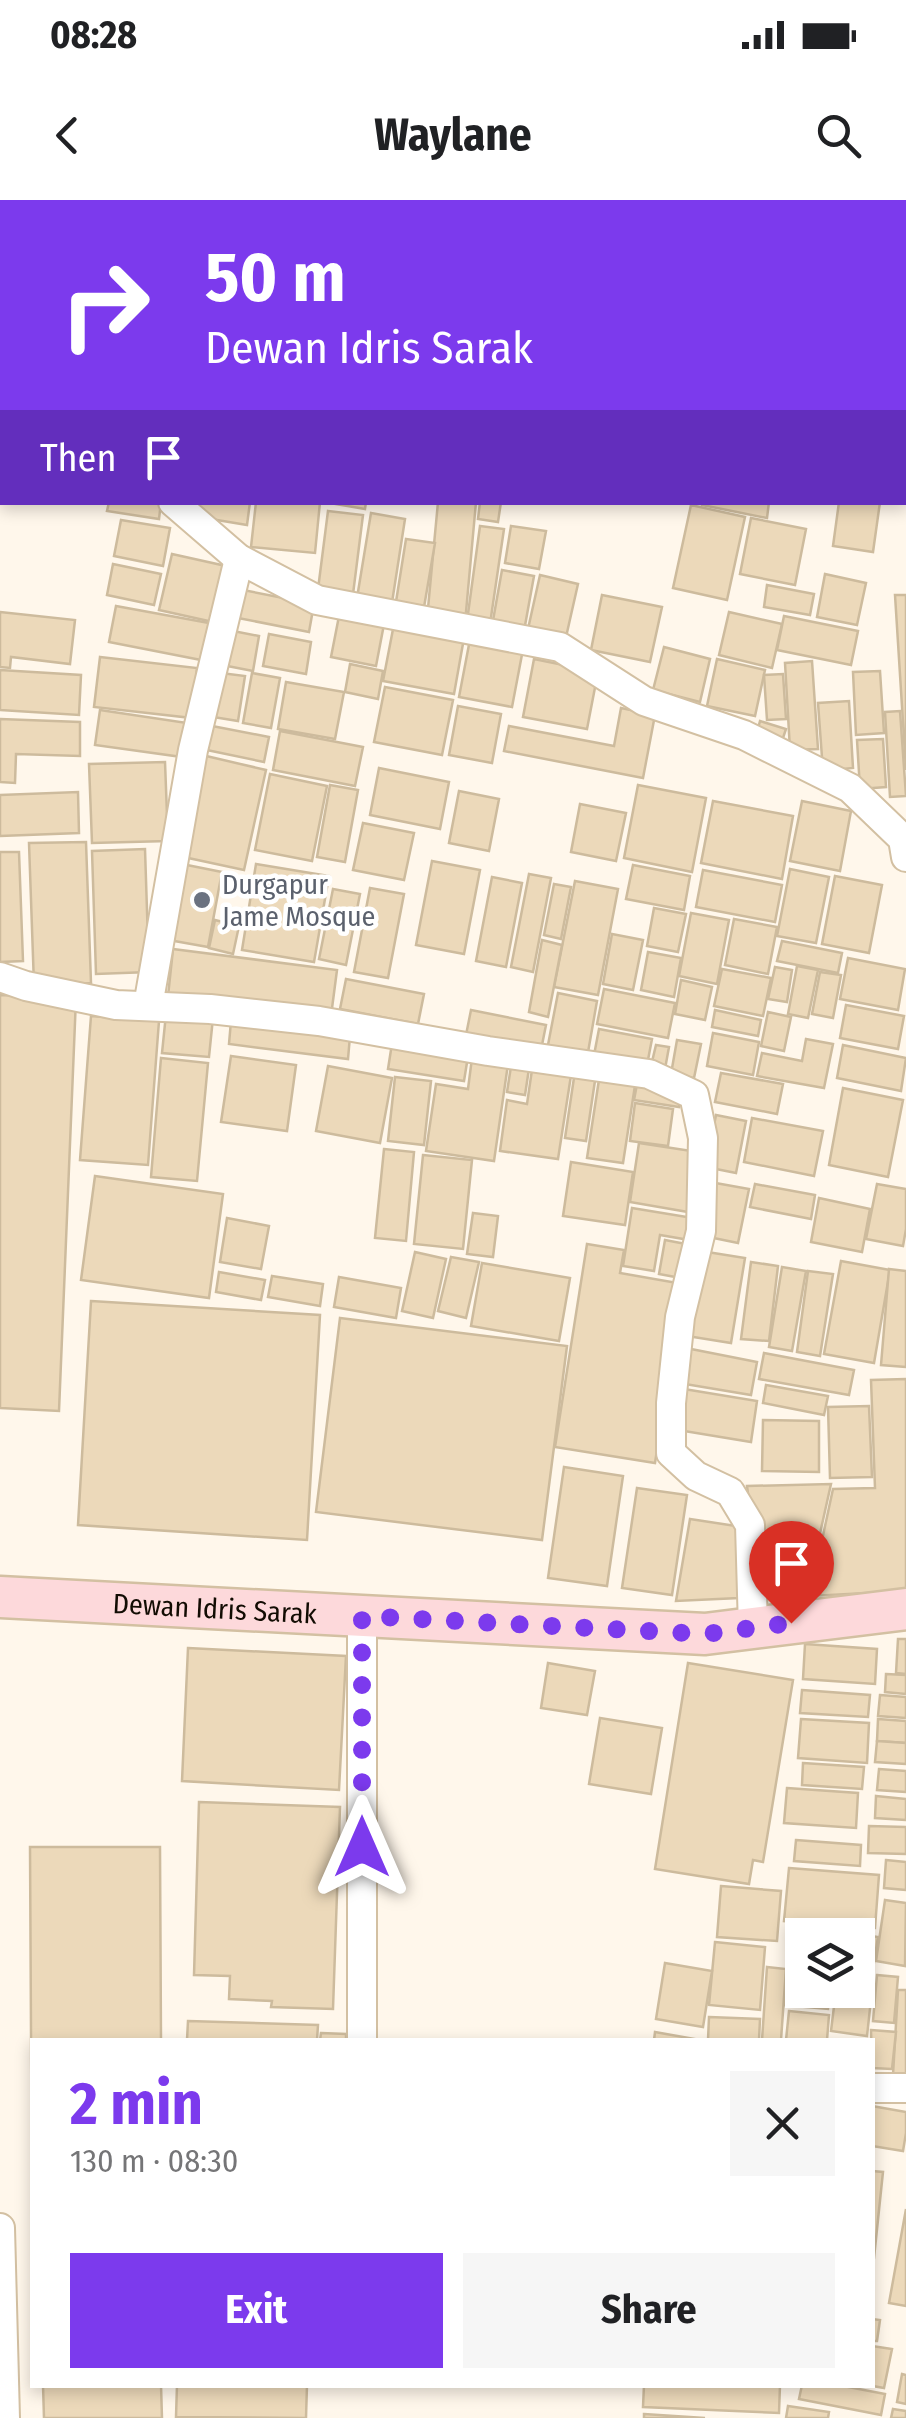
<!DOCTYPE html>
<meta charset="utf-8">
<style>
:root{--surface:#fff;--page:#f6f6f6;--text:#202124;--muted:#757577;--accent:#7c3aed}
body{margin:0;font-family:"Fira Sans Condensed",sans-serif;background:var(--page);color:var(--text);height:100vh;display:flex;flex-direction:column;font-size:38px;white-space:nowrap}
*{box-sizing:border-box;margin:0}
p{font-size:32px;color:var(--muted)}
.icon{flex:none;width:55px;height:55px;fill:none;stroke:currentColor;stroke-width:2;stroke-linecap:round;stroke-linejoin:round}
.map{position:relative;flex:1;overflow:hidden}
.details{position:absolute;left:30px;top:1838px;width:845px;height:350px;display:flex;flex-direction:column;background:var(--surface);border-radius:0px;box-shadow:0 5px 15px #0003}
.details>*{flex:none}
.banner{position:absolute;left:0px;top:0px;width:908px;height:305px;box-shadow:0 5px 15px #0003;background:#7c3aed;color:#fff;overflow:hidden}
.buttons{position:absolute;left:785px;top:1718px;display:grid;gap:20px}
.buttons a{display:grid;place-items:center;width:90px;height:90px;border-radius:0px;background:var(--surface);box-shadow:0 5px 15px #0003;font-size:50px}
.pin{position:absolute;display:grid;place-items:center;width:85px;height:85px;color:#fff;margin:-102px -42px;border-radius:50% 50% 50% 0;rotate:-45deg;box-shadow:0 0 10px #0007}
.pin .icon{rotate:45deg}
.me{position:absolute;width:110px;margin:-55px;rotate:0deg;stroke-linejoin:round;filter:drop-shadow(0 0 8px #0008)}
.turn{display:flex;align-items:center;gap:35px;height:210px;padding:0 40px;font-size:45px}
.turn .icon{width:130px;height:130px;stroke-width:2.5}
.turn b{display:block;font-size:70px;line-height:85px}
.then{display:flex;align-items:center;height:95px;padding:0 40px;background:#0003;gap:20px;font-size:38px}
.round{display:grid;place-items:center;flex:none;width:105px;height:105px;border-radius:0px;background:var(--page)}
.summary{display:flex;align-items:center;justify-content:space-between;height:170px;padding:0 40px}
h1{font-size:60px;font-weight:700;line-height:75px;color:var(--accent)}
.action{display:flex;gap:20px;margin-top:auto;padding:20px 40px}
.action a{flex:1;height:115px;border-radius:0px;background:var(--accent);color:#fff;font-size:40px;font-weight:700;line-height:115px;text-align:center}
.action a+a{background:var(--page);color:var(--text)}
.status{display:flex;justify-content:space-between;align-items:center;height:70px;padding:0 50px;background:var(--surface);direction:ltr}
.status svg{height:28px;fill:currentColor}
header{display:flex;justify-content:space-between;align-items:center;height:130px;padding:0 40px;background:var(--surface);font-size:45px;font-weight:700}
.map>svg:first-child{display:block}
.building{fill:#ecd9ba;stroke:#cdbb9d;stroke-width:2.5}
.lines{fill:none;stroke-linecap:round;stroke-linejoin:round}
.minor-casing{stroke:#d3c0a2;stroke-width:32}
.secondary-casing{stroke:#d3c0a2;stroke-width:45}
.minor{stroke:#fff;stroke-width:28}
.secondary{stroke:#fdd9db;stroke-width:40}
.route{stroke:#7c3aed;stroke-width:18;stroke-dasharray:0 32.4}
.worship-dot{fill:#6b7280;stroke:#fff;stroke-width:4}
.labels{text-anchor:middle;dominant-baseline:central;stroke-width:9;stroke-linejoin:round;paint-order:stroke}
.worship-label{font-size:28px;fill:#5b616d;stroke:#fff;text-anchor:start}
.street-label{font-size:28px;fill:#120c03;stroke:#fff}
</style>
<div class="status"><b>08:28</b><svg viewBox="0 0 49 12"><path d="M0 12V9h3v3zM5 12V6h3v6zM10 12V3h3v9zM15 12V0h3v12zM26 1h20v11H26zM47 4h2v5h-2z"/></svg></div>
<header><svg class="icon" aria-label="back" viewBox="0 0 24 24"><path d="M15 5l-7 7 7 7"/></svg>Waylane<svg class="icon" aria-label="search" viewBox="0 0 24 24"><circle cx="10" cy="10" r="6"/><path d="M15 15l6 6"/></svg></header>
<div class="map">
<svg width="906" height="2218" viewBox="0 0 906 2218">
<rect width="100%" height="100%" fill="#fff7eb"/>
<!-- building -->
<g class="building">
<rect x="3" y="0" width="42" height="2"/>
<rect x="100" y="0" width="61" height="2"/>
<rect x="0" y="24" width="2" height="89"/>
<path d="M109 302H161L159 319 107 311Z"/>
<path d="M195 302H250L247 325 193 316Z"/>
<path d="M256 302H320L315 353 251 347Z"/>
<path d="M324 302H366L365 309Z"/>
<path d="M438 302H476L465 423 427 419Z"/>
<path d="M480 302H501L498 322 478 319Z"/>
<path d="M702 302H769L767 318 702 305Z"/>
<path d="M839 302H880L873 352 833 346Z"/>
<path d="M691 305 745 317 727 400 673 388Z"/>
<path d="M328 311 363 315 352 402 317 397Z"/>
<path d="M371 313 405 319 391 409 356 404Z"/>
<path d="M751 318 806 329 795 385 740 374Z"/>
<path d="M121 320 170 328 163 366 114 356Z"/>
<path d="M480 326 504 329 490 424 467 421Z"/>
<path d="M511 326 546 331 539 369 505 363Z"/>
<path d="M406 339 435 343 423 413 395 408Z"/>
<path d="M172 354 226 366 213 422 159 410Z"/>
<path d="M113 364 161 374 154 405 107 395Z"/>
<path d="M502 370 534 376 524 431 492 426Z"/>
<path d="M825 374 866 383 857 425 817 417Z"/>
<path d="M540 375 578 384 566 437 528 429Z"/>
<path d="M767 385 814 394 810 415 764 407Z"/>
<path d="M238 389 314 404 309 432 233 417Z"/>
<path d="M602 395 662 407 650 462 591 450Z"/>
<path d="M895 395H906V570Z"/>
<path d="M116 406 209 423 201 460 109 442Z"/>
<path d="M340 411 385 419 376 466 331 457Z"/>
<path d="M0 412 75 420 70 464 11 457 10 468 0 467Z"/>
<path d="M729 412 782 424 772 468 719 455Z"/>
<path d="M784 416 858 431 851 465 777 450Z"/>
<path d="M394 424 464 438 454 494 383 481Z"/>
<path d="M223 429 259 436 253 471 217 464Z"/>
<path d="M269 434 311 442 306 474 263 466Z"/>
<path d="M471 434 524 444 512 507 459 497Z"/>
<path d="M664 447 710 459 700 502 653 490Z"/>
<path d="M100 457 197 468 192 518 94 507Z"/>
<path d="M534 459 598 472 587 529 523 517Z"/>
<path d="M717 459 765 470 755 516 707 506Z"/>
<path d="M812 461 818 549 790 550 785 463Z"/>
<path d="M350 464 383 471 378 499 345 492Z"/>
<path d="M0 470 81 475 79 515 0 510Z"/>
<path d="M880 471 884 533 856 535 853 472Z"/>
<path d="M213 472 245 476 238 521 207 516Z"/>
<path d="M252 473 280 478 271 528 243 523Z"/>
<path d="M783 474 786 519 767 520 764 475Z"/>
<path d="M286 482 344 492 335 539 278 529Z"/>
<path d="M385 487 453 500 442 555 374 542Z"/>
<path d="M849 501 853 568 823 571 818 503Z"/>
<path d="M458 506 501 514 492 563 449 555Z"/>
<path d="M621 508 655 515 643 578 504 551 509 526 614 546Z"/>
<path d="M100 510 187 523 182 557 95 545Z"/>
<path d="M900 511 906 596 890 597 885 512Z"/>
<path d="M0 519 80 522V556L16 554 15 583 0 582Z"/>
<path d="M760 521 786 529 781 544 756 536Z"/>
<path d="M207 525 269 537 264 562 202 549Z"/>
<path d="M280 531 363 547 355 586 273 570Z"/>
<path d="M883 539 886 587 860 589 857 540Z"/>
<path d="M202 555 266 570 244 670 179 656Z"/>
<path d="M165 562 168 641 92 643 89 564Z"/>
<path d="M379 568 449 582 440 629 370 615Z"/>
<path d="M270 574 327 586 312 661 255 650Z"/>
<path d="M330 585 358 590 345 662 317 657Z"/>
<path d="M638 585 706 598 692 672 624 658Z"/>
<path d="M459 591 499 599 489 651 449 643Z"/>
<path d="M78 592 79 633 0 636V595Z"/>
<path d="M713 601 793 616 782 679 701 663Z"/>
<path d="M802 601 851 611 840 671 790 661Z"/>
<path d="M580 604 626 613 616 661 571 652Z"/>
<path d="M363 623 414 633 404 680 353 670Z"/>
<path d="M86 642 91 783 34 785 29 643Z"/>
<path d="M145 649 149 772 96 774 92 651Z"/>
<path d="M0 652H19L23 761 0 762Z"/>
<path d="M432 661 480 670 464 754 416 745Z"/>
<path d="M177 663 222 672 208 747 163 739Z"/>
<path d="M256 664 329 676 314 762 242 750Z"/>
<path d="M633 665 690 676 684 710 626 699Z"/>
<path d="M790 669 829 677 816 743 777 736Z"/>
<path d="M703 670 782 685 775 722 696 707Z"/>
<path d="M529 674 551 678 533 772 511 767Z"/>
<path d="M835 676 882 685 869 753 822 744Z"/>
<path d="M492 677 522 683 506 767 476 761Z"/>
<path d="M575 681 618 689 598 795 554 787Z"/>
<path d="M554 684 571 687 561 739 544 735Z"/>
<path d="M370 688 404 694 388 778 354 772Z"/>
<path d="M333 689 360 694 346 765 319 759Z"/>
<path d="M654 708 686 714 678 752 647 746Z"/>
<path d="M691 713 729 720 717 784 679 776Z"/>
<path d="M734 719 777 727 768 774 725 765Z"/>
<path d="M215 720 239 726 233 754 209 748Z"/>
<path d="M612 734 643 740 633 790 603 784Z"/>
<path d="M542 740 562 745 548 817 529 812Z"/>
<path d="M782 741 842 753 838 773 777 761Z"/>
<path d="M173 749 337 770 331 816 168 796Z"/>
<path d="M648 752 681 758 674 797 641 790Z"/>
<path d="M848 758 905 769 898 810 840 799Z"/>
<path d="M797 766 818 770 808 818 788 814Z"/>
<path d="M775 767 792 770 787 802 768 799Z"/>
<path d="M722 769 771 778 763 816 714 806Z"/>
<path d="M820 772 841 775 833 818 812 814Z"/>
<path d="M346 779 424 794 418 824 340 809Z"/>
<path d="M681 780 712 787 705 820 675 814Z"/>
<path d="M604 789 675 803 668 838 597 824Z"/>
<path d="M558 793 597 801 587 858 547 850Z"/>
<path d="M0 795 76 798 59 1211 0 1208Z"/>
<path d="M846 805 904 816 898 849 840 838Z"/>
<path d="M471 810 546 825 540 855 465 840Z"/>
<path d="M715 810 761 820 758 836 712 827Z"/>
<path d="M768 812 791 817 784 851 761 846Z"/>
<path d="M166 814 213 818 209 857 162 853Z"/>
<path d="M91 816 159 821 148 965 80 960Z"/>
<path d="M231 821 350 836 348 859 229 844Z"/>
<path d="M599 829 652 839 647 865 594 855Z"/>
<path d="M713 833 759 842 753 875 707 866Z"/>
<path d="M393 837 469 850 464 881 388 869Z"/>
<path d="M806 839 833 844 824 888 757 876 762 853 802 861Z"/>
<path d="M677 840 701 844 694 878 671 874Z"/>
<path d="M656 845 669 847 665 869 651 866Z"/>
<path d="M843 845 906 858 901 891 837 878Z"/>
<path d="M231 856 296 865 287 931 221 922Z"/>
<path d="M161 858 208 863 197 981 151 977Z"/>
<path d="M472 858 508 864 494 961 426 951 436 884 468 889Z"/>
<path d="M512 860 530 862 525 895 507 892Z"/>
<path d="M533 863 572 869 558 959 500 951 507 900 527 904Z"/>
<path d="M328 866 392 878 380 943 316 931Z"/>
<path d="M575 871 596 874 586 941 565 938Z"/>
<path d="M600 873 636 879 623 963 587 958Z"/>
<path d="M721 873 783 884 777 914 715 902Z"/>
<path d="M395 877 431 881 424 945 388 941Z"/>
<path d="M637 884 681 891 679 907 634 900Z"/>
<path d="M843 888 903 900 888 977 829 965Z"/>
<path d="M635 903 673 909 668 946 630 941Z"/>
<path d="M716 915 746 921 736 973 706 967Z"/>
<path d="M752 918 823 931 814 976 744 962Z"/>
<path d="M639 943 698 952 688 1012 630 1002Z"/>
<path d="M384 949 414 952 406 1041 375 1038Z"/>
<path d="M423 955 472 960 463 1049 414 1044Z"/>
<path d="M571 962 633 972 625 1025 563 1016Z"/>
<path d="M95 976 223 994 209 1098 81 1080Z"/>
<path d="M710 982 749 989 738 1043 699 1035Z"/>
<path d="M755 984 815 995 811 1019 750 1007Z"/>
<path d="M877 984 906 989V1029L903 1046 866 1039Z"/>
<path d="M819 998 870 1009 862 1052 811 1042Z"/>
<path d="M632 1008 699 1019 695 1041 660 1035 654 1071 623 1066Z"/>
<path d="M473 1013 498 1016 493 1057 467 1054Z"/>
<path d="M227 1018 269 1026 261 1069 220 1062Z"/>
<path d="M665 1040 691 1045 686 1079 659 1074Z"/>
<path d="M587 1044 624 1050 620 1073 683 1084 655 1263 555 1247Z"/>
<path d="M701 1051 745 1058 731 1143 687 1136Z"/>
<path d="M415 1052 446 1059 433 1118 402 1111Z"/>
<path d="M451 1057 479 1062 466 1118 438 1111Z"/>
<path d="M841 1061 890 1070 874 1163 824 1154Z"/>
<path d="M751 1062 778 1066 769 1141 741 1139Z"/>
<path d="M482 1063 570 1078 559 1141 471 1126Z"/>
<path d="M782 1067 806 1071 792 1151 769 1147Z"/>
<path d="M889 1069 906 1071V1167L881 1165Z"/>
<path d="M808 1071 833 1074 820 1156 797 1152Z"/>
<path d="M219 1072 265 1080 261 1100 216 1092Z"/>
<path d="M272 1076 323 1084 320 1106 268 1097Z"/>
<path d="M339 1077 401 1088 396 1118 334 1107Z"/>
<path d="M91 1101 320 1115 307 1340 78 1325Z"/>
<path d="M340 1118 567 1146 542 1340 316 1312Z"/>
<path d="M686 1148 757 1162 751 1195 679 1183Z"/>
<path d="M764 1153 854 1170 849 1195 759 1179Z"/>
<path d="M906 1179V1391L810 1396 833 1289 875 1288 871 1180Z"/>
<path d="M766 1185 828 1196 824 1215 763 1203Z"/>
<path d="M684 1189 757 1201 751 1242 678 1230Z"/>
<path d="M869 1206 872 1277 830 1278 828 1207Z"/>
<path d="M763 1220 819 1221V1272L762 1271Z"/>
<path d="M564 1267 623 1276 607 1386 548 1378Z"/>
<path d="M831 1284 807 1392 761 1393 747 1286Z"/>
<path d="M637 1288 687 1295 672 1395 622 1388Z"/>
<path d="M690 1319 749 1328 739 1398 676 1401Z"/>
<path d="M898 1439H906V1474L896 1473Z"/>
<path d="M805 1444 877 1449 875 1484 803 1479Z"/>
<path d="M188 1448 346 1456 339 1590 182 1581Z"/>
<path d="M548 1463 595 1471 587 1515 541 1508Z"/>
<path d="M688 1463 793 1480 763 1662 753 1660 749 1684 655 1669Z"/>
<path d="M886 1474 906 1475V1494L885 1492Z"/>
<path d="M802 1490 870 1495 868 1517 800 1513Z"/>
<path d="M880 1495 906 1497V1518L878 1516Z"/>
<path d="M600 1518 662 1528 651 1594 589 1584Z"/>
<path d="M801 1519 869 1523 867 1563 798 1558Z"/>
<path d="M878 1519 906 1521V1543L877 1541Z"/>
<path d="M877 1541 906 1543V1564L875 1562Z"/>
<path d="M803 1563 864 1567 862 1589 802 1585Z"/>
<path d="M879 1569 906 1571V1592L877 1590Z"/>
<path d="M787 1588 858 1593 856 1628 784 1623Z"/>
<path d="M876 1596 906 1599V1620L875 1618Z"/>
<path d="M199 1602 340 1607 333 1809 271 1807 272 1801 229 1799 230 1776 194 1775Z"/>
<path d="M869 1626 906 1627V1654L868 1653Z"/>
<path d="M796 1640 861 1645 860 1666 794 1661Z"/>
<path d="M30 1647H160L161 1840H32V2013Z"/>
<path d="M886 1660 906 1662V1690L884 1688Z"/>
<path d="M789 1668 879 1675 875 1728 784 1721Z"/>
<path d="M721 1686 781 1691 777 1741 717 1737Z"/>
<path d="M885 1700 906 1703 905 1766 876 1761Z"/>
<path d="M791 1731 834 1735H802V1790H830L828 1809 784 1805Z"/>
<path d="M844 1732 878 1737 872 1775 858 1773V1735H843Z"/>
<path d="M715 1742 765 1747 760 1810 709 1805Z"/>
<path d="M665 1763 712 1771 703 1827 656 1819Z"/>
<path d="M767 1767 786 1769 781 1840H762Z"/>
<path d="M877 1775 898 1777 894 1823 873 1821Z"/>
<path d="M858 1779 873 1781 867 1836 831 1831 836 1790H858Z"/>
<path d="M898 1790H906V1875H893Z"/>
<path d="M789 1811 829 1815 827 1840H786Z"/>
<path d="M709 1817 760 1819 759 1840H708Z"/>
<path d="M188 1821 318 1825 317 1840H187Z"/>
<path d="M871 1830 896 1832 892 1869 872 1868Z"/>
<path d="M655 1832 700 1840H654Z"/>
<path d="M321 1833 346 1834V1840H320Z"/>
<path d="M872 1906 906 1912V1933L903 1951 872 1946Z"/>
<path d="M872 1971 883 1972 874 2058H872Z"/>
<path d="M906 2009V2106L889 2103Z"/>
<path d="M872 2119 880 2120 877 2141H872Z"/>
<path d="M872 2146 892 2149 884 2188 867 2185H872Z"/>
<path d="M902 2174 906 2175V2204L897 2202Z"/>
<path d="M43 2185H161L162 2218H44Z"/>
<path d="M177 2185H307L306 2218 176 2217Z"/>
<path d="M644 2185H780L779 2213 643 2207Z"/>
<path d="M802 2185H838L885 2194 881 2215 799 2199Z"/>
<path d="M788 2206 829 2212 828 2218H786Z"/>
<path d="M893 2209 906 2211V2218H891Z"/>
<path d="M644 2214 705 2218H644Z"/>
</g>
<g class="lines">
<defs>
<g id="minor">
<path d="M274 2 304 0"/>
<path d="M0 17H2"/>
<path d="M173 302 239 359 317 400 560 447 644 501 744 535 850 588 903 639 906 657"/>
<path d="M0 777 26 786 116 805 210 809 319 821 488 851 649 874 694 895 703 938 701 1031 680 1117 671 1203V1253L696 1276 730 1292 750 1325 753 1428"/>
<path d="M148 806 193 550 239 359"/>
<path d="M362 1840V1416"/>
<path d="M872 1888H906"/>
<path d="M0 2028 5 2218"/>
</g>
<g id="secondary">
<path id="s1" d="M0 1397 705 1434 906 1409"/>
</g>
</defs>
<!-- minor casing -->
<use href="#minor" class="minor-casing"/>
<!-- secondary casing -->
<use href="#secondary" class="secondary-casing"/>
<!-- minor -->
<use href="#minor" class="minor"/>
<!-- secondary -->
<use href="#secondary" class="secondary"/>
</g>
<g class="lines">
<!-- route -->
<path class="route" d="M362 1647V1416L705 1434 791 1423"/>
</g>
<!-- markers -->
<circle class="worship-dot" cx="202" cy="700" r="10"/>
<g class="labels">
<!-- worship labels -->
<g class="worship-label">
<text x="222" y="684">Durgapur<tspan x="222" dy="32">Jame Mosque</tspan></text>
</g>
<!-- street labels -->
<g class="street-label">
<text stroke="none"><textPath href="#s1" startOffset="215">Dewan Idris Sarak</textPath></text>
</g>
</g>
</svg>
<div class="buttons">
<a><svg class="icon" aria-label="layers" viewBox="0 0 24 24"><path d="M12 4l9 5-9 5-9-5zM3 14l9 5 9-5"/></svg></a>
</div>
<div class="pin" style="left:791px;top:1423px;background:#d93025"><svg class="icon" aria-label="arrive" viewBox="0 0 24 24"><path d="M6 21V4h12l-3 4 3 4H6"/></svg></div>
<svg class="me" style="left:362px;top:1647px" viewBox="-20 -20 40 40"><path d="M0-17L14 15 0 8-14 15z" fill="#7c3aed" stroke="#fff" stroke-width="4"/></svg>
<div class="banner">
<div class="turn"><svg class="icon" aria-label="right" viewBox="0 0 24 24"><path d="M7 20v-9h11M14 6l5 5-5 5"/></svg><div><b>50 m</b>Dewan Idris Sarak</div></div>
<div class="then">Then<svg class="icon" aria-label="arrive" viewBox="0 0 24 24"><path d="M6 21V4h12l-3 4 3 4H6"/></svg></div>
</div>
<section class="details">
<div class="summary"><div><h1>2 min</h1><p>130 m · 08:30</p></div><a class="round"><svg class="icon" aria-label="close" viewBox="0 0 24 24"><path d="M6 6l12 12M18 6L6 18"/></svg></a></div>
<div class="action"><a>Exit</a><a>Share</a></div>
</section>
</div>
